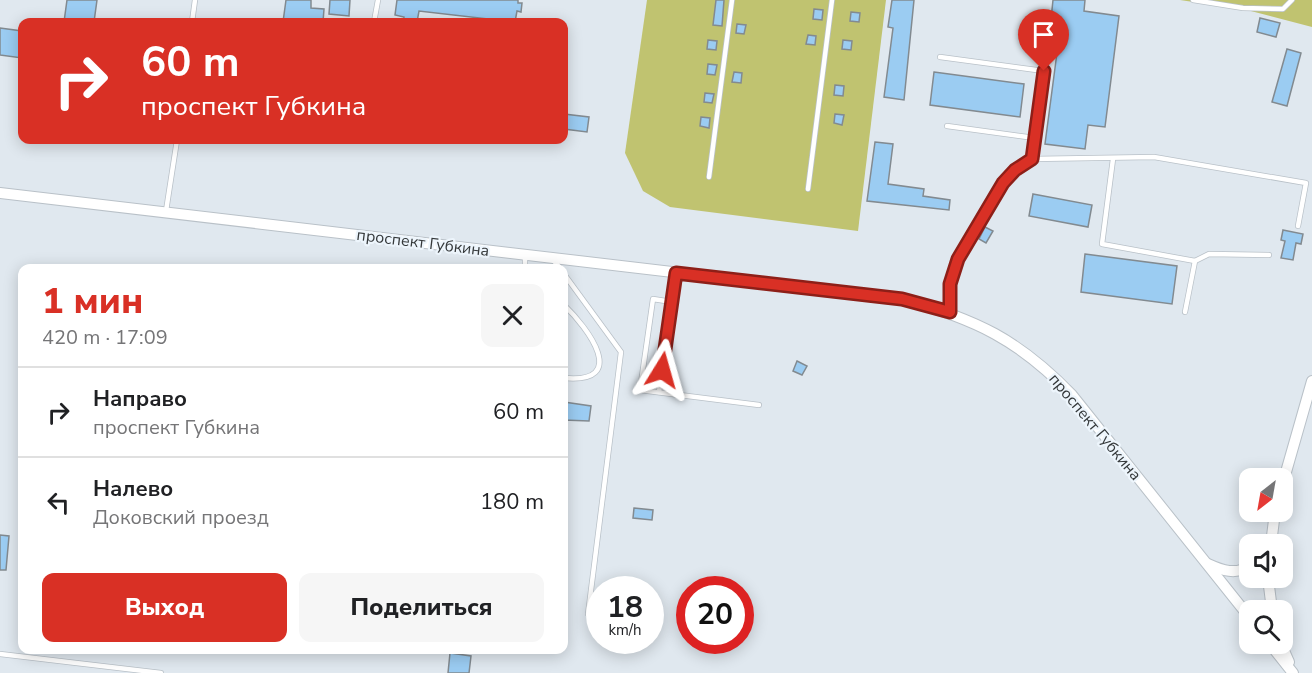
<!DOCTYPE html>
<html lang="ru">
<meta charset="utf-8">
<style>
:root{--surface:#fff;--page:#f6f6f6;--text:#202124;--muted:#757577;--line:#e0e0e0;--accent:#d93025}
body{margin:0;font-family:"Nunito Sans",sans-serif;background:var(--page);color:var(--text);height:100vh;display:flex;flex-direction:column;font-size:22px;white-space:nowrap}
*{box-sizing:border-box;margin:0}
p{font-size:20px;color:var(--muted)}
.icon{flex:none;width:33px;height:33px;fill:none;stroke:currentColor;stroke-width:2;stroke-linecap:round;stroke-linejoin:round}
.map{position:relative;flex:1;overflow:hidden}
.sheet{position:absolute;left:18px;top:264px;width:550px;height:390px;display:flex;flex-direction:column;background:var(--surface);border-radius:12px;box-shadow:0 3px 15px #0003}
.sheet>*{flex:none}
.top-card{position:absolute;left:18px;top:18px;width:550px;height:126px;border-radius:12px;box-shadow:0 3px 15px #0003;background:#d93025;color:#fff;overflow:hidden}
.needle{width:39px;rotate:211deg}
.controls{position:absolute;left:1239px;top:468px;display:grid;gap:12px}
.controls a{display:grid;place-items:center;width:54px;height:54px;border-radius:12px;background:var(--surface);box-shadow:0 3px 15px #0003;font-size:30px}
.speed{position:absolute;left:586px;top:576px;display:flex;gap:12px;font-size:30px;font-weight:700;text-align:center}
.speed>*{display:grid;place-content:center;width:78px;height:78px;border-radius:50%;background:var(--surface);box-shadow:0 3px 15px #0003;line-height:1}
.speed small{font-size:15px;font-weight:400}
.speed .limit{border:9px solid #d22;background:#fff;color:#111}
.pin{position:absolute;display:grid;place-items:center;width:51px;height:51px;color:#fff;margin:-62px -26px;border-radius:50% 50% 50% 0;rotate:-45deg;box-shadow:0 0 6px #0007}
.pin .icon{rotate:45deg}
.me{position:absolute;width:66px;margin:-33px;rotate:8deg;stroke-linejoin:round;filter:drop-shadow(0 0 4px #0008)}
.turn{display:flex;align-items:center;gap:21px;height:126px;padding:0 24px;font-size:27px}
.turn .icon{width:78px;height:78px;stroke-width:2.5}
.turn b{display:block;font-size:42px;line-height:51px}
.round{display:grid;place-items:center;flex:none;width:63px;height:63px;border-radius:12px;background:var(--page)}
.summary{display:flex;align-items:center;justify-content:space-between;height:102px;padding:0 24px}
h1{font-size:36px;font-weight:800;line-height:45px;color:var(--accent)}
.primary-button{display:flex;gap:12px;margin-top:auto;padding:12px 24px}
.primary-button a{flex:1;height:69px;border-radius:12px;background:var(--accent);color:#fff;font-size:24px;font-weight:800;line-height:69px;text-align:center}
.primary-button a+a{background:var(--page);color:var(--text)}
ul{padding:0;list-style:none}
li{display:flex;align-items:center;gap:18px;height:90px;padding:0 24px;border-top:2px solid var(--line)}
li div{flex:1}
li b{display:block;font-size:22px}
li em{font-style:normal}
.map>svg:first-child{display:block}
.green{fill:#c0c370}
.building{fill:#9bccf2;stroke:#828a90;stroke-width:1.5}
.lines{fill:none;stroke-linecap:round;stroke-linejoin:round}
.service-casing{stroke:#b9c1c8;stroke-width:6}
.minor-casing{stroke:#b9c1c8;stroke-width:10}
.tertiary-casing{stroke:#b9c1c8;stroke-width:12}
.service{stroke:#fff;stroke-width:4.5}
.minor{stroke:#fff;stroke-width:8}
.tertiary{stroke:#fff;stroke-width:10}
.route-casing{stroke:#8d1f18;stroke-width:15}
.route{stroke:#d93025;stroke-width:10}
.labels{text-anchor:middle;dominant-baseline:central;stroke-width:4.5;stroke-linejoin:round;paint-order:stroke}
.street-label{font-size:16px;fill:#35393b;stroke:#edf5fc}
</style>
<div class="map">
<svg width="1312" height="673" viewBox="0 0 1312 673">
<rect width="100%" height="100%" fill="#e0e8ef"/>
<!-- green -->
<g class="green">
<path d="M647 0H886L858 231 670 207 643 191 625 153Z"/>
<path d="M1180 0H1312V27L1247 10Z"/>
</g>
<!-- building -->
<g class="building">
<path d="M67 0H97L94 22H64Z"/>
<path d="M286 0H311V8L324 9 323 22H283Z"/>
<path d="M330 0H350L349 16 329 14Z"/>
<path d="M397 0H518V3H522L521 12 517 11 515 22 419 11 417 22H403L404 17 395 15Z"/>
<path d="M716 0H724L722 26 713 25Z"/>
<path d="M892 0H914L904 100 884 97 893 28 888 27Z"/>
<path d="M1053 0H1085L1084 11 1119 16 1105 127 1088 125 1085 149 1045 144 1060 30 1050 29Z"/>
<path d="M814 9 823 10 822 20 813 19Z"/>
<path d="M851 12 860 13 859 22 850 21Z"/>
<path d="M1260 18 1280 23 1276 37 1257 32Z"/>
<path d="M737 24 746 25 744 34 736 33Z"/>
<path d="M0 28 22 31V58L0 55Z"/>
<path d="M808 35 816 36 815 45 806 44Z"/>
<path d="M708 40 717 41 716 50 707 49Z"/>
<path d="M843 40 852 41 851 50 842 49Z"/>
<path d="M1287 49 1301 53 1287 106 1272 102Z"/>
<path d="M708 64 717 65 715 75 707 74Z"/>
<path d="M734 72 742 73 741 83 732 82Z"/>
<path d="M934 72 1024 84 1020 117 930 105Z"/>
<path d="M835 85 844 86 843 96 834 95Z"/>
<path d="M705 93 714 94 712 103 704 102Z"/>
<path d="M564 114 589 117 587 132 564 129Z"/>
<path d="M835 114 844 115 842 125 834 123Z"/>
<path d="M701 117 710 118 709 128 700 126Z"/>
<path d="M875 142 893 144 888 184 924 189 923 196 950 200 949 210 867 201Z"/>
<path d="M1033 194 1092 205 1088 227 1029 216Z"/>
<path d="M985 227 993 231 986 243 979 239Z"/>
<path d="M1283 230 1303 234 1301 244 1296 243 1293 260 1281 258 1285 241 1281 240Z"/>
<path d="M1085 254 1177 266 1172 304 1081 292Z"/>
<path d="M797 361 807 366 802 375 793 371Z"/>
<path d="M564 402 591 406 589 421 564 420Z"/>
<path d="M634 508 653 510 652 520 633 518Z"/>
<path d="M0 535 9 536 6 570H0Z"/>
<path d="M450 653 471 656 469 673H448Z"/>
</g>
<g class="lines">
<defs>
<g id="service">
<path d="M1193 0 1243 8 1283 9 1292 0"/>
<path d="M192 22 195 0"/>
<path d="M374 22 378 0"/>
<path d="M940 57 1044 71"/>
<path d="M947 126 1035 138"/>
<path d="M1032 159 1046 52"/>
<path d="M1113 159 1102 244 1195 261 1209 254 1269 255"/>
<path d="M709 177 732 0"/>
<path d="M808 189 832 0"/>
<path d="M166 211 177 140"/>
<path d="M982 219 1003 183 1015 170 1032 159 1154 157 1306 183 1298 226"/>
<path d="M554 261 560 268"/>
<path d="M525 268V256"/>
<path d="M564 274 621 352 588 614"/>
<path d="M672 302 653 299 640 390 759 405"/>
<path d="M564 305C588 328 630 384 564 378"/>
<path d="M1185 312 1195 261"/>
<path d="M659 392 676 273"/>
<path d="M0 654 161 673"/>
</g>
<path id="minor" d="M950 312C950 269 961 254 982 219"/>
<g id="tertiary">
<path d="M0 193 902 299C976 319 1019 340 1072 395L1250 618"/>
<path d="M1282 486 1312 381"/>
<path d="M1271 544 1275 512"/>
<path d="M1208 564C1221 570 1237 576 1250 565"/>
<path d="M1268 578 1272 610"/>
<path d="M1270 644 1293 673"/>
<path d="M1281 644 1289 662"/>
</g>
</defs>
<!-- service casing -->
<use href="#service" class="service-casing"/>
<!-- minor casing -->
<use href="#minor" class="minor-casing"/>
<!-- tertiary casing -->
<use href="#tertiary" class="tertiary-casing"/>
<!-- service -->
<use href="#service" class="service"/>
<!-- minor -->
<use href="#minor" class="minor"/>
<!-- tertiary -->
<use href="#tertiary" class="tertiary"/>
</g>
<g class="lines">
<defs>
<path id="route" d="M662 370 676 273 902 299 950 312V284L958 259 1003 183 1015 170 1032 159 1044 71"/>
</defs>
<!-- route casing -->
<use href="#route" class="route-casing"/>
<!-- route -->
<use href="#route" class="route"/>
</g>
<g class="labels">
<!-- street labels -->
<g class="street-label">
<text transform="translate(423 243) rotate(7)">проспект Губкина</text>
<text transform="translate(1095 427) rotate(50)">проспект Губкина</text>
</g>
</g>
</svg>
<div class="controls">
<a><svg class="needle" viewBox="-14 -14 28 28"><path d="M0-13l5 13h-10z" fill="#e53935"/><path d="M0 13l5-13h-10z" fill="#757577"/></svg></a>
<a><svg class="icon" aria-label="sound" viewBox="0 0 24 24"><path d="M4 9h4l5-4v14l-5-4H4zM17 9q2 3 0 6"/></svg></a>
<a><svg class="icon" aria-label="search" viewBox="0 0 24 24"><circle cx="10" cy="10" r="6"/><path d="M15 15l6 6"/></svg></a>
</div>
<div class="speed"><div>18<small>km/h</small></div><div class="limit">20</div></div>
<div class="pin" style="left:1044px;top:71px;background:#d93025"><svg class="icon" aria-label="arrive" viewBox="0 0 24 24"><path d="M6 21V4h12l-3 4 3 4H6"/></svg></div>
<svg class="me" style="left:662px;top:370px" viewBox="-20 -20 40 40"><path d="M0-17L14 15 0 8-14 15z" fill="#d93025" stroke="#fff" stroke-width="4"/></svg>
<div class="top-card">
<div class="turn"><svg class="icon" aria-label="right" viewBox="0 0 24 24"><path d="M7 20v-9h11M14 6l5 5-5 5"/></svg><div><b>60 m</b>проспект Губкина</div></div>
</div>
<section class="sheet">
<div class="summary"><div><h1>1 мин</h1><p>420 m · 17:09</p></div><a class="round"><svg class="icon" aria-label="close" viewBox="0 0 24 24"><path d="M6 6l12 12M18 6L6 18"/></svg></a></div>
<ul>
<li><svg class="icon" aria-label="right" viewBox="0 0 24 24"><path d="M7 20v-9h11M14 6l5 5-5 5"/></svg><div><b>Направо</b><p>проспект Губкина</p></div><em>60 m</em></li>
<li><svg class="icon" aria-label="left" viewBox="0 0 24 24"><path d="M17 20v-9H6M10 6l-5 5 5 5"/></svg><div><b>Налево</b><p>Доковский проезд</p></div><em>180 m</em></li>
</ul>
<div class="primary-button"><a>Выход</a><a>Поделиться</a></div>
</section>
</div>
